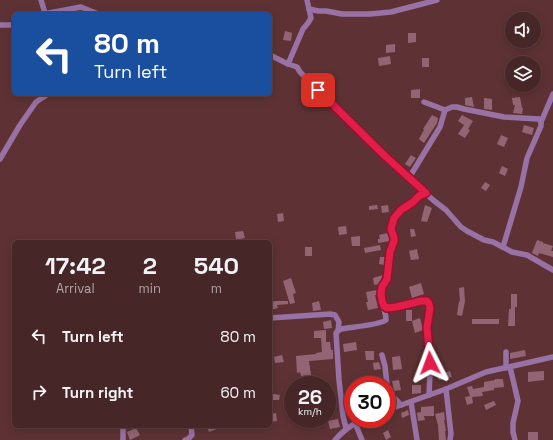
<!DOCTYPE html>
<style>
:root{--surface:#462627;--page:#4d2e2f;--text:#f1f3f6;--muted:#b0a5a7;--line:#5e4344}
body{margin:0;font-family:"Space Grotesk",sans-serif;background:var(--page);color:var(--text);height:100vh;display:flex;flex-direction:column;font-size:15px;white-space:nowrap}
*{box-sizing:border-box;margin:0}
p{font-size:13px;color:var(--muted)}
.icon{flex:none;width:22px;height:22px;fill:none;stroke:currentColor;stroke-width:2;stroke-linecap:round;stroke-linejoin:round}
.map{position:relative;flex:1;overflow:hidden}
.drawer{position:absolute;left:12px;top:240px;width:260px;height:188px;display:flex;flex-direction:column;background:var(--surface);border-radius:6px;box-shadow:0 2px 10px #0003,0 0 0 1px var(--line)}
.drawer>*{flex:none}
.banner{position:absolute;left:12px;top:12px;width:260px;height:84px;border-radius:6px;box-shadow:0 2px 10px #0003,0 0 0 1px var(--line);background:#1a4fa0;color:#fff;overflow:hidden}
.controls{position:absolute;left:505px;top:12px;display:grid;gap:8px}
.controls a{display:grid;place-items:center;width:36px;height:36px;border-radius:50%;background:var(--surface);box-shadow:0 2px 10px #0003,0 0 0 1px var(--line);font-size:20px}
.speed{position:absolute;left:284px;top:376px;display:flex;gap:8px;font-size:20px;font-weight:700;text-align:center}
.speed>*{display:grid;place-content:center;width:52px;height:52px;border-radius:50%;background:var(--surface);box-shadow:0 2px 10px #0003,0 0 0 1px var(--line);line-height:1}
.speed small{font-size:10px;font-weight:400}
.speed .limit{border:6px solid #d22;background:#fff;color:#111}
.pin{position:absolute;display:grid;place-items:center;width:34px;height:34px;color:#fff;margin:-17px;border-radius:8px;box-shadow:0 2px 6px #0006}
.me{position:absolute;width:44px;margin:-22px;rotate:357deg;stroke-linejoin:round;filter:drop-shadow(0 0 3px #0008)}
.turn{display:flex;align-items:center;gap:14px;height:84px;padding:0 16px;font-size:18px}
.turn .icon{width:52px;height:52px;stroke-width:2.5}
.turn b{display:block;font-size:28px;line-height:34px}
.eta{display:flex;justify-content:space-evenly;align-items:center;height:68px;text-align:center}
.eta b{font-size:24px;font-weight:700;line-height:28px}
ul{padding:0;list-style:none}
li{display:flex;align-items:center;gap:12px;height:56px;padding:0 16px}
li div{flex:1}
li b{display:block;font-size:15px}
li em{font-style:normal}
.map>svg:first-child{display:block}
.building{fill:#936574}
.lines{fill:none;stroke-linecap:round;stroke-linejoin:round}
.street{stroke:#9871a5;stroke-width:5.5}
.route-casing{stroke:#92132f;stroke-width:10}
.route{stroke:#e11d48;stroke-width:7}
</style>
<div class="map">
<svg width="553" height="440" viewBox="0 0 553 440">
<rect width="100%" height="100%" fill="#5e3234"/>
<!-- building -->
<g class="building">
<path d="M285 31 292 33 291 41 283 40Z"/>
<path d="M408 33H416V42L408 43Z"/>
<path d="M395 44V52L386 53V45Z"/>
<path d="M390 56 391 64 379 66 378 58Z"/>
<rect x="422" y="58" width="7" height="9"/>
<path d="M420 89V98H411V90Z"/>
<path d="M472 97 474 107 465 105V98Z"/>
<path d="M520 97 522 108H523L522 114 513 113 515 105H513L512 98Z"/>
<path d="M484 98 492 99V110L484 109Z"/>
<path d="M432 115 438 118 437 123 424 143 419 139 424 130 423 129Z"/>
<path d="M462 115 473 121 468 129 470 130 465 138 458 134 464 125 458 121Z"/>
<path d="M524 125 534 128 532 135 522 132Z"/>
<path d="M501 135 508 138 504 147 497 144Z"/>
<path d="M411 155 416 158 410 167 405 164Z"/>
<path d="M502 166 508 169 505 176 499 173Z"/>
<path d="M485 182 490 185 486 191 481 188Z"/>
<path d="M377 205 378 209 369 210V206Z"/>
<path d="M388 205 389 212 382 213 381 206Z"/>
<path d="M425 205 432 208 427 222 421 221Z"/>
<path d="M283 213 284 221 278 222 277 214Z"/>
<path d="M346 226 347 234 339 235 338 227Z"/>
<path d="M410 229H414L416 236 411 237Z"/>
<path d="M243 231 245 238 236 240 235 232Z"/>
<path d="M388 233 390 241 378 243V239H380L379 235Z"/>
<path d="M360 236V246H352L351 237Z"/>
<path d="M537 240 543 242V243L553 246 551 251H553V257L539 253 538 256 532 253Z"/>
<path d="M380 245 381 250 365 253 364 248Z"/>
<rect x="305" y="247" width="7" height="9"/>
<path d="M417 249 419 259 411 260 409 251Z"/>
<path d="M380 257H386L385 265 379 264Z"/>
<path d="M383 275 380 284 374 285 373 278Z"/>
<path d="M291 278 296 293 293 294 295 303 290 304 283 281Z"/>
<path d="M421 283 424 294 412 298 409 287Z"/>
<path d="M464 287 465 301 462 316 457 315 459 301 460 302 459 288Z"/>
<path d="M377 290V295H375L378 308 368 310 366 302H368L366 292Z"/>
<path d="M511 294H517V307H515V326H508L509 309H511Z"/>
<path d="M276 301H288V304L277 305 278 308 270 310V302Z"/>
<path d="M319 301 321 310 313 311 312 303Z"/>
<rect x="406" y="310" width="6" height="11"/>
<path d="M420 318 423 330 415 333 412 321Z"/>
<rect x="472" y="319" width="27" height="5"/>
<path d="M331 320 332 328 324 329 323 322Z"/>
<path d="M326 330V342H330L331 350H333V359L309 361 311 375 301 376 300 372 297 373 296 356 316 354V353L322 352 321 338H314V331Z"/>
<path d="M356 342 357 350 344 352 343 344Z"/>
<path d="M525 350 526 356 510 359V353Z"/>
<path d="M365 351H374V360H366Z"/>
<path d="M282 355 284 362 275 363 274 357Z"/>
<path d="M400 356 402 369 393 370 392 357Z"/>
<path d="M379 362 381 369 374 370 373 363Z"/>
<path d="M450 371 452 377 439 380 437 375Z"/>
<path d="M544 371V380L528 382V372Z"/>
<path d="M495 379H503L504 387 494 388V390L482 392 483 396 472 397 473 403 467 405 465 397 470 396 467 387 472 386 473 389 484 387V382L495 380Z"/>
<path d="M399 380 401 390 394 391 392 381Z"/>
<path d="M412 385H421V393L412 394Z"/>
<path d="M270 394H274L280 395 279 400H270Z"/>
<path d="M494 401 496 405 486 410 484 405Z"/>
<path d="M434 406V416H424L425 420 418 421 417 413 421 412V407Z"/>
<path d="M408 410 409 415 402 418 401 413Z"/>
<path d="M444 412 445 420H444L446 431H445L446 440H439L438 425 435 414Z"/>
<path d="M276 413 277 421 270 422V414Z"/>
<path d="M338 419 340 427 330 429 328 421Z"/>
<path d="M207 426H216L217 429 209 432Z"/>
<path d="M136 428 140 435 130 440 127 432Z"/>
<path d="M388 430 391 437 386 440 383 433Z"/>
<rect x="528" y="432" width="10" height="8"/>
</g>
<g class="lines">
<!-- street -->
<g class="street">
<path d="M41 0 45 13"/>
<path d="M307 0 311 18 308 23 303 29 288 64 297 67 300 72 385 156 433 200 446 210 461 227 467 231 484 240 493 242 512 252 527 255 553 270"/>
<path d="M309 9 318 11H326L342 14H370L391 12 437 0"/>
<path d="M44 14 81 7 98 14"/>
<path d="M0 25H14"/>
<path d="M270 55 288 64"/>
<path d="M424 102 445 110 452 107H457L464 109 504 117 539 119 541 122"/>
<path d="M0 159 20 125 36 102 48 94"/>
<path d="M409 178 440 127 445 110"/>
<path d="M503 247 521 187 527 158 541 126V122L553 94"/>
<path d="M384 306C393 312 414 301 424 301H427L429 304 430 308 427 327 430 373 429 395"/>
<path d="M270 318 330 314 335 315 339 322 338 331"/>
<path d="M382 355 385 366 387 385 389 390 391 394 401 405"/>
<path d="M510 367 518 401 513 423V432L515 440"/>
<path d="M506 368V352"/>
<path d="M446 389 451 434 450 440"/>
<path d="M411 402 417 440"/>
<path d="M387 410 446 389 486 372 553 357"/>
<path d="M355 423 362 440"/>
<path d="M346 428 343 416 339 380 336 333 338 331 341 329C351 327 380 325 386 320 386 311 381 304 381 296 381 287 385 285 387 278 389 269 389 260 391 250 391 247 393 245 394 242 395 233 388 228 394 218 398 210 407 207 413 202 417 199 421 196 426 193"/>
<path d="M123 440V426"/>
<path d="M185 440 188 439 192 435 191 426"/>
<path d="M335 440C345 429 351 425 365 419"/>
</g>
</g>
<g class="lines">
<defs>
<path id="route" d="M318 90 385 156 426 193 419 196 413 202 401 210 394 218 391 229 394 238V241L390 252 387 279 382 287 381 294 382 301 384 306 387 308 396 307 421 301H427L429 304 430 308 427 327 430 363"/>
</defs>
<!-- route casing -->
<use href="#route" class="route-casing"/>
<!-- route -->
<use href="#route" class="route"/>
</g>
</svg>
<div class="controls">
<a><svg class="icon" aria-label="sound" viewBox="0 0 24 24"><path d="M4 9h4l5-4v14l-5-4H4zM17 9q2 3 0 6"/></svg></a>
<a><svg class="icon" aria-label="layers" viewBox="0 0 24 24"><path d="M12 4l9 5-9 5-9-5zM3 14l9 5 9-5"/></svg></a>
</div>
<div class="speed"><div>26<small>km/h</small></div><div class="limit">30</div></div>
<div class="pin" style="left:318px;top:90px;background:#d93025"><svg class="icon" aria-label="arrive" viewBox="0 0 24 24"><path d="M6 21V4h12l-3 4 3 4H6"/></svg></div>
<svg class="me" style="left:430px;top:363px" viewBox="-20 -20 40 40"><path d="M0-17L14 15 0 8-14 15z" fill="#e11d48" stroke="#fff" stroke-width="4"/></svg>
<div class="banner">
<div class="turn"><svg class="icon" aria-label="left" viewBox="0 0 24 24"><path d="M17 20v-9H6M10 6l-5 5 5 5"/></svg><div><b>80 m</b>Turn left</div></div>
</div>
<section class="drawer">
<div class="eta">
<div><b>17:42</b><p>Arrival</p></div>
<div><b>2</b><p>min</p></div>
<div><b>540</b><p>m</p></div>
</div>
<ul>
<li><svg class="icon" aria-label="left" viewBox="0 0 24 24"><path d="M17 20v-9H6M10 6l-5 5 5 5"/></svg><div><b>Turn left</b></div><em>80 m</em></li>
<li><svg class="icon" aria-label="right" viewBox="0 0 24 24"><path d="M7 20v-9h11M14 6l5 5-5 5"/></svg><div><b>Turn right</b></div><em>60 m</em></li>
</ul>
</section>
</div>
